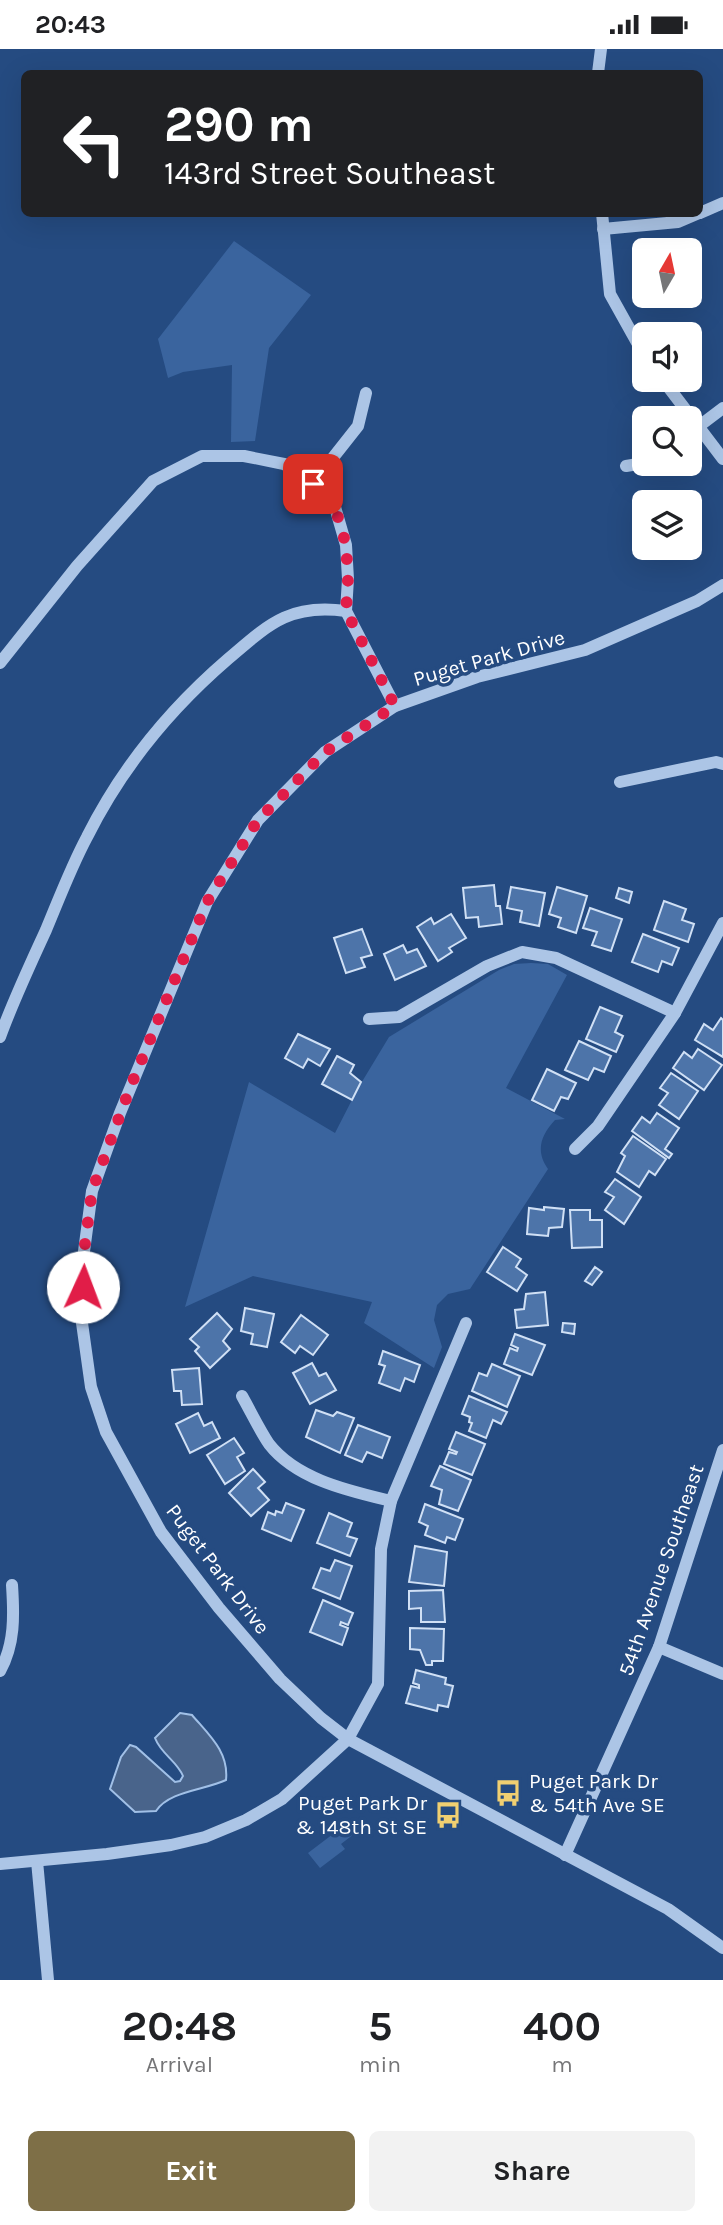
<!DOCTYPE html>
<style>
:root{--surface:#fff;--page:#f2f2f2;--text:#202124;--muted:#757577;--accent:#7e6f47}
body{margin:0;font-family:Karla,sans-serif;background:var(--page);color:var(--text);height:100vh;display:flex;flex-direction:column;font-size:26px;white-space:nowrap}
*{box-sizing:border-box;margin:0}
p{font-size:23px;color:var(--muted)}
.icon{flex:none;width:38px;height:38px;fill:none;stroke:currentColor;stroke-width:2;stroke-linecap:round;stroke-linejoin:round}
.map{position:relative;height:1931px;overflow:hidden}
.sheet{display:flex;flex-direction:column;background:var(--surface);flex:1}
.sheet>*{flex:none}
.hud{position:absolute;left:21px;top:21px;width:682px;height:147px;border-radius:10px;box-shadow:0 7px 28px #0002;background:#202124;color:#fff;overflow:hidden}
.needle{width:46px;rotate:9deg}
.controls{position:absolute;left:632px;top:189px;display:grid;gap:14px}
.controls a{display:grid;place-items:center;width:70px;height:70px;border-radius:10px;background:var(--surface);box-shadow:0 7px 28px #0002;font-size:35px}
.pin{position:absolute;display:grid;place-items:center;width:60px;height:60px;color:#fff;margin:-30px;border-radius:14px;box-shadow:0 4px 10px #0006}
.me{position:absolute;width:77px;margin:-38px;rotate:2deg;stroke-linejoin:round;filter:drop-shadow(0 0 5px #0008)}
.turn{display:flex;align-items:center;gap:24px;height:147px;padding:0 28px;font-size:32px}
.turn .icon{width:91px;height:91px;stroke-width:2.5}
.turn b{display:block;font-size:49px;line-height:60px}
.eta{display:flex;justify-content:space-evenly;align-items:center;height:119px;text-align:center}
.eta b{font-size:42px;font-weight:700;line-height:49px}
.primary-button{display:flex;gap:14px;margin-top:auto;padding:14px 28px}
.primary-button a{flex:1;height:80px;border-radius:10px;background:var(--accent);color:#fff;font-size:28px;font-weight:700;line-height:80px;text-align:center}
.primary-button a+a{background:var(--page);color:var(--text)}
.status{display:flex;justify-content:space-between;align-items:center;height:49px;padding:0 35px;background:var(--surface);direction:ltr}
.status svg{height:19px;fill:currentColor}
.map>svg:first-child{display:block}
.green{fill:#3a649e}
.water{fill:#49648b;stroke:#a1c0e7;stroke-width:2}
.building{fill:#4d74a9;stroke:#d0e0f5;stroke-width:2}
.lines{fill:none;stroke-linecap:round;stroke-linejoin:round}
.minor{stroke:#acc5e6;stroke-width:12}
.route{stroke:#e11d48;stroke-width:12;stroke-dasharray:0 21.6}
.labels{text-anchor:middle;dominant-baseline:central;stroke-width:7;stroke-linejoin:round;paint-order:stroke}
.street-label{font-size:21px;fill:#fff;stroke:#254b81}
.poi-label{font-size:21px;fill:#fff;stroke:#254b81;text-anchor:start}
</style>
<div class="status"><b>20:43</b><svg viewBox="0 0 49 12"><path d="M0 12V9h3v3zM5 12V6h3v6zM10 12V3h3v9zM15 12V0h3v12zM26 1h20v11H26zM47 4h2v5h-2z"/></svg></div>
<div class="map">
<svg width="723" height="1931" viewBox="0 0 723 1931">
<rect width="100%" height="100%" fill="#254b81"/>
<!-- green -->
<g class="green">
<path d="M234 192 311 246 269 299 255 392 231 393 232 316 183 323 168 329 158 290Z"/>
<path d="M531 914 548 915 567 926 506 1039 565 1070 555 1071C541 1086 535 1102 548 1120L470 1240 448 1245 437 1256 434 1271 442 1298 434 1319 364 1274 372 1253 253 1227 185 1258 249 1033 335 1084 357 1041 389 988 499 921 514 915Z"/>
<path d="M348 1777 354 1785 341 1795 345 1800 320 1819 308 1804 333 1785 335 1787Z"/>
</g>
<!-- water -->
<path class="water" d="M180 1664 192 1666C209 1686 229 1703 226 1731 205 1741 169 1742 156 1762L135 1763 110 1740 121 1708 130 1696 136 1698 175 1733 180 1732 183 1727C177 1712 161 1705 155 1689Z"/>
<!-- building -->
<g class="building">
<path d="M494 836 496 857H500L502 875 479 878 478 868 466 869 463 839Z"/>
<path d="M511 838 545 844 539 877 520 873 522 862 507 859Z"/>
<path d="M557 838 587 847 576 884 558 878 561 869 549 865Z"/>
<path d="M619 839 632 843 629 854 616 849Z"/>
<path d="M664 852 686 860 682 871 694 875 688 893 654 881Z"/>
<path d="M590 859 622 870 611 902 592 896 597 883 583 879Z"/>
<path d="M451 865 466 889 449 899 452 903 438 912 417 878 431 869 434 875Z"/>
<path d="M362 880 372 906 361 909 365 918 346 924 334 889Z"/>
<path d="M643 885 679 899 672 916 662 912 658 923 632 913Z"/>
<path d="M403 896 407 904 417 900 426 917 395 931 384 905Z"/>
<path d="M600 958 622 967 615 983 623 987 616 1003 586 990Z"/>
<path d="M721 969 723 971V1008L695 991 704 975 713 981Z"/>
<path d="M298 985 330 1000 320 1017 308 1010 303 1019 285 1009Z"/>
<path d="M579 992 611 1007 604 1023 594 1019 588 1031 565 1021Z"/>
<path d="M698 1000 722 1016 704 1041 673 1019 684 1003 692 1009Z"/>
<path d="M337 1007 354 1016 350 1024 361 1033 352 1051 322 1035Z"/>
<path d="M547 1020 576 1034 568 1050 561 1048 554 1062 532 1051Z"/>
<path d="M671 1024 698 1042 679 1070 659 1056 668 1044 660 1039Z"/>
<path d="M657 1064 679 1079 665 1100 672 1105 669 1109 632 1082 642 1068 650 1074Z"/>
<path d="M633 1087 666 1110 655 1126 649 1122 639 1138 617 1123 625 1107 621 1104Z"/>
<path d="M615 1130 641 1148 624 1175 605 1161 614 1148 605 1143Z"/>
<path d="M544 1158 564 1160 562 1178 549 1179 548 1187 527 1185 529 1159 544 1161Z"/>
<path d="M570 1161H590V1171H602V1198L572 1199Z"/>
<path d="M503 1198 521 1210 516 1218 527 1226 517 1242 487 1223Z"/>
<path d="M595 1218 602 1223 592 1236 585 1232Z"/>
<path d="M545 1243 548 1276 517 1279 515 1261 524 1260 526 1245Z"/>
<path d="M245 1259 274 1265 267 1298 251 1295 253 1285 241 1282Z"/>
<path d="M217 1264 232 1280 223 1292 230 1300 210 1319 195 1302 199 1298 190 1290Z"/>
<path d="M301 1266 328 1286 313 1306 300 1297 295 1304 281 1293Z"/>
<path d="M563 1274 575 1275 574 1285 562 1283Z"/>
<path d="M515 1285 545 1296 532 1326 504 1315 510 1299 517 1302 518 1299 511 1296Z"/>
<path d="M383 1302 420 1316 414 1333 405 1329 400 1342 379 1334 385 1317 379 1315Z"/>
<path d="M312 1314 319 1327 326 1324 336 1341 310 1355 293 1324Z"/>
<path d="M492 1315 520 1327 507 1358 472 1342 479 1324 487 1327Z"/>
<path d="M199 1319 202 1355 182 1356 181 1342H174L172 1321Z"/>
<path d="M469 1347 507 1363 501 1375 493 1371 486 1389 469 1382 472 1374 469 1373 470 1368 462 1365Z"/>
<path d="M316 1361 333 1367 337 1363 354 1369 340 1404 306 1388Z"/>
<path d="M198 1364 204 1377 212 1373 220 1389 190 1404 176 1375Z"/>
<path d="M358 1376 390 1388 382 1409 367 1403 362 1413 345 1406Z"/>
<path d="M456 1383 485 1395 472 1426 444 1415 449 1403 456 1405 457 1403 449 1400Z"/>
<path d="M234 1389 244 1404 237 1408 245 1422 225 1435 207 1406Z"/>
<path d="M440 1417 471 1431 458 1462 439 1455 442 1441 431 1437Z"/>
<path d="M253 1420 265 1433 258 1439 269 1451 251 1467 229 1444Z"/>
<path d="M286 1454 304 1461 291 1492 262 1480 268 1463 275 1466 276 1462 282 1464Z"/>
<path d="M425 1455 463 1470 455 1491 447 1488 445 1494 425 1486 428 1477 419 1473Z"/>
<path d="M329 1464 352 1474 347 1487 357 1490 350 1507 317 1494Z"/>
<path d="M415 1497 447 1503 444 1537 409 1533Z"/>
<path d="M335 1511 352 1517 340 1550 313 1539 321 1519 330 1522Z"/>
<path d="M443 1541 445 1573H421V1559L409 1560V1542Z"/>
<path d="M323 1551 353 1564 348 1576 341 1573 340 1576 348 1579 342 1596 310 1583Z"/>
<path d="M410 1579 444 1580 443 1612H432V1616H426L420 1601 410 1600Z"/>
<path d="M416 1621 446 1629 445 1635 453 1637 448 1658 438 1656 437 1662 406 1654 411 1637 419 1639V1636L413 1634Z"/>
</g>
<g class="lines">
<!-- minor -->
<g class="minor">
<path d="M598 24 601 0"/>
<path d="M602 164 610 245 644 306"/>
<path d="M700 164 723 154"/>
<path d="M603 180 678 173 699 164"/>
<path d="M663 331 723 410"/>
<path d="M690 384 723 359"/>
<path d="M626 417 644 414"/>
<path d="M313 434 335 458 346 496 348 530 346 562 395 657"/>
<path d="M723 536 697 552 585 601 477 628 395 657 325 703 258 771 207 853 120 1064 92 1142 83 1210 82 1274 91 1338 106 1383 161 1483 219 1559 280 1630 321 1669 348 1690 668 1860 723 1899"/>
<path d="M0 614 77 517 153 432 202 407H244L284 415 313 434 358 377 366 344"/>
<path d="M620 733 716 713 723 715"/>
<path d="M369 970 399 968 487 917 522 903 556 909 675 964"/>
<path d="M0 988C13 952 30 916 46 881 59 850 71 818 87 788 121 720 171 659 228 610 268 576 289 554 346 562"/>
<path d="M575 1100 598 1077 675 964 723 874"/>
<path d="M242 1347C251 1363 259 1380 269 1395 297 1431 350 1442 391 1452"/>
<path d="M659 1598 723 1625"/>
<path d="M0 1622C15 1595 14 1566 12 1536"/>
<path d="M565 1806 659 1598 723 1401"/>
<path d="M37 1812 48 1931"/>
<path d="M0 1815 107 1805 171 1796 205 1788 246 1771 282 1750 348 1690 378 1635 381 1500 391 1452 466 1274"/>
</g>
</g>
<g class="lines">
<!-- route -->
<path class="route" d="M83 1238V1210L92 1142 130 1039 207 853 258 771 275 754 325 703 395 657 346 562 348 530 346 496 335 458 313 435"/>
</g>
<!-- icons -->
<defs>
<symbol id="bus-bare" viewBox="-9 -9 18 18"><path d="M-5-6H5V4H4V6H2V4H-2V6H-4V4H-5ZM-3.5-4V0h7V-4ZM-3.5 1.2v1.5H-2V1.2ZM2 1.2v1.5H3.5V1.2Z" fill="#f0cf71" stroke="#254b81" stroke-width="2.5" paint-order="stroke"/></symbol>
</defs>
<g fill-rule="evenodd">
<use href="#bus-bare" x="489" y="1725" width="38" height="38"/>
<use href="#bus-bare" x="429" y="1747" width="38" height="38"/>
</g>
<g class="labels">
<!-- street labels -->
<g class="street-label">
<text transform="translate(489 609) rotate(-16)">Puget Park Drive</text>
<text transform="translate(218 1520) rotate(53)">Puget Park Drive</text>
<text transform="translate(661 1521) rotate(-71)">54th Avenue Southeast</text>
</g>
<!-- poi labels -->
<g class="poi-label">
<text x="529" y="1732">Puget Park Dr<tspan x="529" dy="24">&amp; 54th Ave SE</tspan></text>
<text x="427" y="1754" text-anchor="end">Puget Park Dr<tspan x="427" dy="24">&amp; 148th St SE</tspan></text>
</g>
</g>
</svg>
<div class="controls">
<a><svg class="needle" viewBox="-14 -14 28 28"><path d="M0-13l5 13h-10z" fill="#e53935"/><path d="M0 13l5-13h-10z" fill="#757577"/></svg></a>
<a><svg class="icon" aria-label="sound" viewBox="0 0 24 24"><path d="M4 9h4l5-4v14l-5-4H4zM17 9q2 3 0 6"/></svg></a>
<a><svg class="icon" aria-label="search" viewBox="0 0 24 24"><circle cx="10" cy="10" r="6"/><path d="M15 15l6 6"/></svg></a>
<a><svg class="icon" aria-label="layers" viewBox="0 0 24 24"><path d="M12 4l9 5-9 5-9-5zM3 14l9 5 9-5"/></svg></a>
</div>
<div class="pin" style="left:313px;top:435px;background:#d93025"><svg class="icon" aria-label="arrive" viewBox="0 0 24 24"><path d="M6 21V4h12l-3 4 3 4H6"/></svg></div>
<svg class="me" style="left:83px;top:1238px" viewBox="-20 -20 40 40"><circle r="19" fill="#fff"/><path d="M0-13L10 11 0 6-10 11z" fill="#e11d48"/></svg>
<div class="hud">
<div class="turn"><svg class="icon" aria-label="left" viewBox="0 0 24 24"><path d="M17 20v-9H6M10 6l-5 5 5 5"/></svg><div><b>290 m</b>143rd Street Southeast</div></div>
</div>
</div>
<section class="sheet">
<div class="eta">
<div><b>20:48</b><p>Arrival</p></div>
<div><b>5</b><p>min</p></div>
<div><b>400</b><p>m</p></div>
</div>
<div class="primary-button"><a>Exit</a><a>Share</a></div>
</section>
